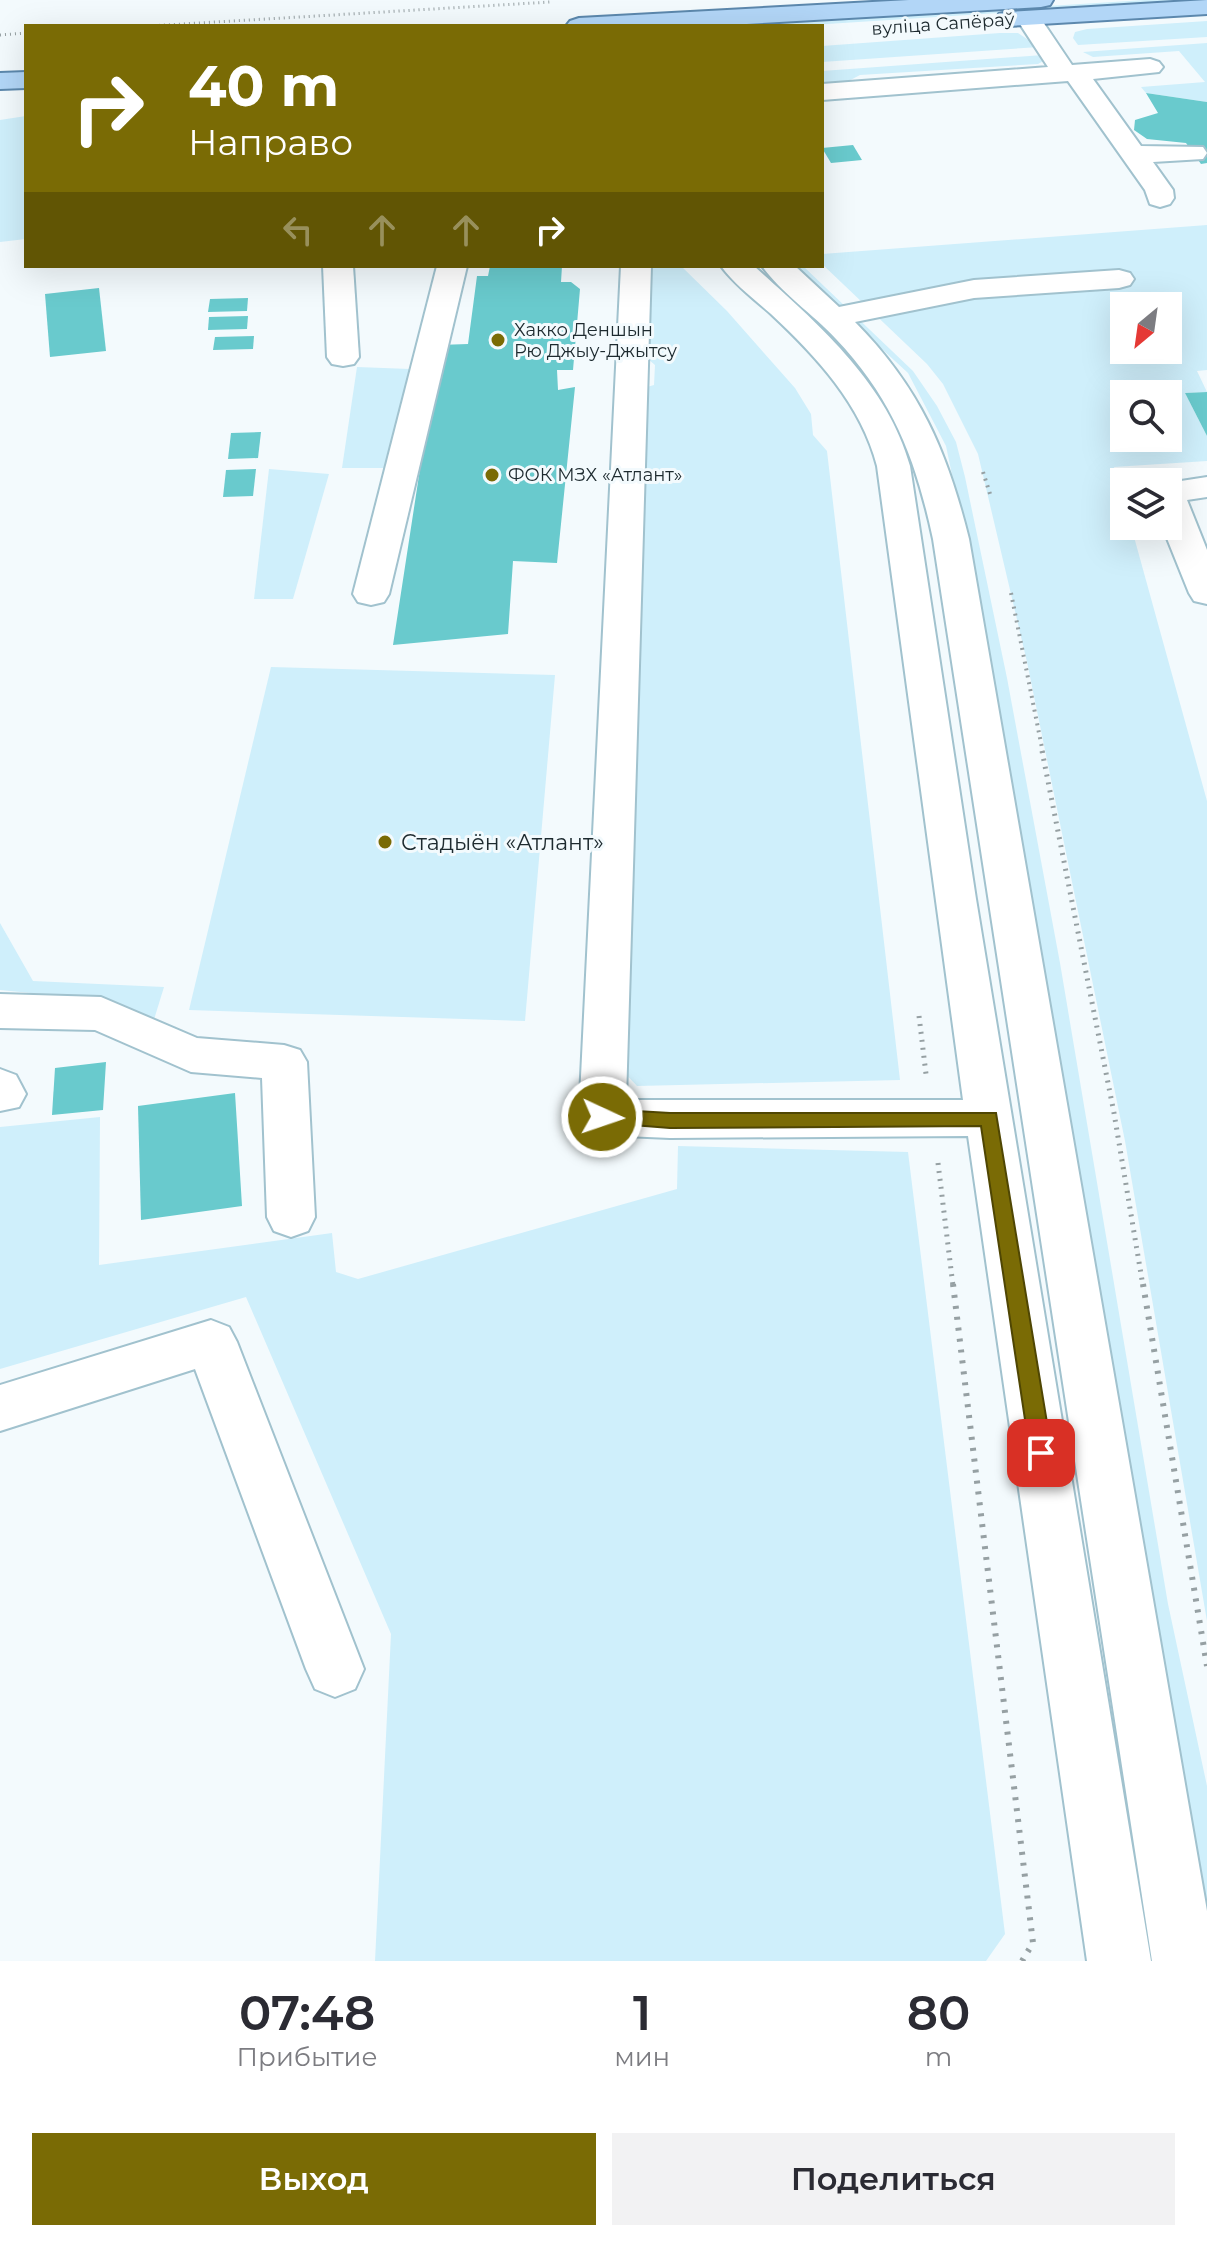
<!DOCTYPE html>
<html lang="ru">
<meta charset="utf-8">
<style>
:root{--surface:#fff;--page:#f2f2f3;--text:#2b2b33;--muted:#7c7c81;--accent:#7a6b05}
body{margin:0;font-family:Montserrat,sans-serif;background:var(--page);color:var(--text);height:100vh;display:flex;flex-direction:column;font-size:30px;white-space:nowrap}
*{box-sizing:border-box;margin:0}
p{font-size:26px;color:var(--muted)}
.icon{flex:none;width:44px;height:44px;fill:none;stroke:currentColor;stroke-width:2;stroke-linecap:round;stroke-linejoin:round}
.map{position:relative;height:1961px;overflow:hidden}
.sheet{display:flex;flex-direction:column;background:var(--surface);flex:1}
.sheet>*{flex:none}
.top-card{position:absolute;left:24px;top:24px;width:800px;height:244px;border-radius:0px;box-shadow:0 8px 32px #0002;background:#7a6b05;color:#fff;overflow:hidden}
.needle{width:52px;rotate:209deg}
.controls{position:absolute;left:1110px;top:292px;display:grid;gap:16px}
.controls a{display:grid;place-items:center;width:72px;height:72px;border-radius:0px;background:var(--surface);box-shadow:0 8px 32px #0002;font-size:40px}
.pin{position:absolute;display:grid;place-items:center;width:68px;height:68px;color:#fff;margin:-34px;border-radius:16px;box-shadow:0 4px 12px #0006}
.me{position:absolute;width:88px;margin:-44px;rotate:93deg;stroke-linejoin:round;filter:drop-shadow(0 0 6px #0008)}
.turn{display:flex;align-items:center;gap:28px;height:168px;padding:0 32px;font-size:36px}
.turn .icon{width:104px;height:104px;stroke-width:2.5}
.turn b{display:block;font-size:56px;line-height:68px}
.lanes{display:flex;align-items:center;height:76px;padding:0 32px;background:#0003;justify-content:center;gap:40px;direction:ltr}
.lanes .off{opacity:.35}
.eta{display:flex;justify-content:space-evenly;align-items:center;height:136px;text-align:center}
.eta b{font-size:48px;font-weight:600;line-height:56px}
.cta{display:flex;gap:16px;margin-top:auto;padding:16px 32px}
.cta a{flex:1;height:92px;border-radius:0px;background:var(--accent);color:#fff;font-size:32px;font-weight:600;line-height:92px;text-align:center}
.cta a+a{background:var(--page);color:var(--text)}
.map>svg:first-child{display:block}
.green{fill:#cfeffb;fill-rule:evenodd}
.building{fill:#69cacd}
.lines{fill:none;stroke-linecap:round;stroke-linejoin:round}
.minor-casing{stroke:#a1c2ce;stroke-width:4}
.major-casing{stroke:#5c88ad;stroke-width:4}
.path-far3{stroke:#96a0a3;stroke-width:3;stroke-dasharray:1 4;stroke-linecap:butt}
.path-far2{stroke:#96a0a3;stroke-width:4;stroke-dasharray:2 5;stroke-linecap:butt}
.path-far1{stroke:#96a0a3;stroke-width:5;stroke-dasharray:2 6;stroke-linecap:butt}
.path{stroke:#96a0a3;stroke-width:6;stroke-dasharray:3 8;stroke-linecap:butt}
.minor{fill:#fff;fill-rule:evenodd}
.major{fill:#b2d6f7;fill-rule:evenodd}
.route{fill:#7a6b05;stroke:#4f4603;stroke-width:2}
.poi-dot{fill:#7a6b05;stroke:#f3fafd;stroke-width:3}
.labels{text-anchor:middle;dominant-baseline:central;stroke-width:6;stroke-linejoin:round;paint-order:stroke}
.far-street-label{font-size:18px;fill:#1d2a2f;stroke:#f3fafd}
.far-poi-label{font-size:18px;fill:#1d2a2f;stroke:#f3fafd;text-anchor:start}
.poi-label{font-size:22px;fill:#1d2a2f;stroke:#f3fafd;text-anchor:start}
</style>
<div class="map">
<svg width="1207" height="1961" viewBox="0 0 1207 1961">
<rect width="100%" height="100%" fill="#f3fafd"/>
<!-- green -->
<g class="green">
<path d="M1145 0H1204L796 26H720Z"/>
<path d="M1207 21V37L1078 45 1073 38 1075 32 1087 29Z"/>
<path d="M1000 33H1018L1039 47 822 62V46Z"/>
<path d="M1207 43V102L1146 93 1141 87 1205 82 1179 51 1093 57 1083 52Z"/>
<path d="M1043 55 1047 59 1038 64 860 75 841 85 822 86V71Z"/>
<path d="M26 116V239L0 242V120Z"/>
<path d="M1207 225V370L1197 371 1207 392 1185 393 1207 436V461L1114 467 1124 502V526H1131L1207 801V1621L1125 1141 1027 662 978 454 943 384 927 364 822 264V254ZM1124 306H1168V350H1124ZM1124 394H1168V438H1124Z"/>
<path d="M653 266H681L727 311 795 388 811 414 813 435 827 451 900 1080 637 1086 620 1068 640 389 654 385 655 365 642 354Z"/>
<path d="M804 267 913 371 937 406 956 442 965 477 1007 678 1060 963 1168 1604 1207 1786V1937L971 566 946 446 908 373 795 269Z"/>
<path d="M357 367 410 369 385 468H342Z"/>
<path d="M269 469 329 474 293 599H254Z"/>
<path d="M271 667 555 675 525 1021 189 1010Z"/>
<path d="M0 923 33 981 164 987 152 1026 93 999 0 990Z"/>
<path d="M100 1117 99 1265 332 1233 336 1272 358 1279 677 1189 678 1146 908 1152 1005 1934 986 1961H375L391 1634 246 1297 0 1369V1127Z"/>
</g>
<!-- building -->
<g class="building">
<path d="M1146 93 1207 102V163L1201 164 1186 143 1147 139 1134 130 1135 120 1158 113Z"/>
<path d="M853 145 862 160 831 163 822 148Z"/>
<path d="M490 266H562L561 282H571L580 289 573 370H557L558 390 575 387 557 563 513 561 508 634 393 645 439 345 468 344 477 276H488Z"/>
<path d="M99 288 106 351 50 357 45 294Z"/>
<path d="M248 298 247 311 208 312 210 299Z"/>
<path d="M248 316 247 329 208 330 209 317Z"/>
<path d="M254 336 253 349 213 350 215 337Z"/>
<path d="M1207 392V436L1185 393Z"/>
<path d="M261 432 258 458 228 459 231 433Z"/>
<path d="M256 469 253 496 223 497 226 470Z"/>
<path d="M106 1062 103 1110 52 1115 55 1068Z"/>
<path d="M235 1093 242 1206 141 1220 138 1106Z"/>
</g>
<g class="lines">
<defs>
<g id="minor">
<path d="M1028 11 1037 13 1072 65 1150 59 1159 62 1163 67 1159 72 1093 79 1141 146 1203 147 1207 153 1203 159 1153 162 1173 190 1174 198 1170 204 1160 207 1150 204 1145 190 1068 81 822 100V84L1048 67 1016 18 1019 13Z"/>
<path d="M323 266H353L359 357 354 364 343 366 332 364 327 357Z"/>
<path d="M437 266H467L389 594 384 602 371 605 358 602 353 594Z"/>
<path d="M621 266H651L626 1100H963L877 466C861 404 816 356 771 314 754 299 734 284 721 266H754C816 322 887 382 910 466L976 899 1151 1961H1087L968 1136 670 1138 602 1135 585 1130 579 1117Z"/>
<path d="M762 266H795L839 307 974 280 1119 270 1130 273 1134 279 1130 285 1119 288 974 298 855 322C920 388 947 451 969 539L1207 1911V1961H1152L933 539C916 460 893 399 836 339 813 314 781 293 762 266Z"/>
<path d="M1207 477V497L1187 500 1207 550V604L1194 601 1189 593 1162 526H1168V483Z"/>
<path d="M0 994 101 997 197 1038 284 1045 300 1050 307 1062 315 1217 308 1231 291 1237 274 1231 267 1217 262 1078 191 1072 95 1030 0 1028Z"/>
<path d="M0 1069 16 1075 26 1094 19 1107 0 1111Z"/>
<path d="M211 1320 229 1327 237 1342 364 1669 355 1689 335 1697 315 1689 306 1669 195 1369 0 1431V1385Z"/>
</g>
<g id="major">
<path d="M909 0H1053L1050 5 1041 7 712 26H566L570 21 579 18Z"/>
<path d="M1207 0V14L1008 26 999 24 996 19 999 14 1008 12Z"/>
<path d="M26 72V88L0 89V73Z"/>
</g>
</defs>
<!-- minor casing -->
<use href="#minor" class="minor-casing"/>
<!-- major casing -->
<use href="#major" class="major-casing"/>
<!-- path-far3 -->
<g class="path-far3">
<path d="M149 26 550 2"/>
<path d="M0 35 26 33"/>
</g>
<!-- path-far2 -->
<g class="path-far2">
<path d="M983 472 991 497"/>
<path d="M1011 593 1043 753"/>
</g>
<!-- path-far1 -->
<g class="path-far1">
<path d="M1042 751 1114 1113 1143 1286"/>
<path d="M919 1016 926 1074"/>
<path d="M938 1163 953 1286"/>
</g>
<!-- path -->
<g class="path">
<path d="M953 1284 1033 1943 1022 1961"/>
<path d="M1143 1284 1207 1666"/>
</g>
<!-- minor -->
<use href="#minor" class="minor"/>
<!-- major -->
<use href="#major" class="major"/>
</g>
<!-- route -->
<path class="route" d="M602 1109 670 1113H996L1052 1453 1049 1460 1041 1463 1034 1460 1030 1453 981 1126 670 1128 595 1122 592 1117 595 1111Z"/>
<!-- markers -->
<g class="poi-dot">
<circle cx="498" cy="340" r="8"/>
<circle cx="492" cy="475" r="8"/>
<circle cx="385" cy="842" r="8"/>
</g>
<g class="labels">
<!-- far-street labels -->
<g class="far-street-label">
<text transform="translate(943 24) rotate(-4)">вуліца Сапёраў</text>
</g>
<!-- far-poi labels -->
<g class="far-poi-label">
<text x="514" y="330">Хакко Деншын<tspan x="514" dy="21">Рю Джыу-Джытсу</tspan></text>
<text x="508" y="475">ФОК МЗХ «Атлант»</text>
</g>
<!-- poi labels -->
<g class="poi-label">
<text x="401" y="842">Стадыён «Атлант»</text>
</g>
</g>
</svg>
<div class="controls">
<a><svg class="needle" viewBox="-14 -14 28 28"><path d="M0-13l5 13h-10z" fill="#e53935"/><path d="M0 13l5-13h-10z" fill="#7c7c81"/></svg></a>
<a><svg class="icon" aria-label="search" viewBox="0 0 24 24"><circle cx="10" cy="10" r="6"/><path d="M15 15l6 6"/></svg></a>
<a><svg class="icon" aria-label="layers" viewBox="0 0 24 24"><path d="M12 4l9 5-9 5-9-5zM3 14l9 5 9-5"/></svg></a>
</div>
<div class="pin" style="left:1041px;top:1453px;background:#d93025"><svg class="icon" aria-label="arrive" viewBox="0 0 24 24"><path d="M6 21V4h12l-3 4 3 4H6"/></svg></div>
<svg class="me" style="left:602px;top:1117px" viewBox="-20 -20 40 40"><circle r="17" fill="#7a6b05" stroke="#fff" stroke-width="3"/><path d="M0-11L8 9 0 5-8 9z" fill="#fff"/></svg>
<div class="top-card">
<div class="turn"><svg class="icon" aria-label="right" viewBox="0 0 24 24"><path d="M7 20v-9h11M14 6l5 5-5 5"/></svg><div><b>40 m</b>Направо</div></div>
<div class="lanes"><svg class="icon off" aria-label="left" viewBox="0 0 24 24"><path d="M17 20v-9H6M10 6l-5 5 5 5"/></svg><svg class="icon off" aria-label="ahead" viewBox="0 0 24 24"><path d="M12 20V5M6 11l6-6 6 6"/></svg><svg class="icon off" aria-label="ahead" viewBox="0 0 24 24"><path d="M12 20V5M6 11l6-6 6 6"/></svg><svg class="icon" aria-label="right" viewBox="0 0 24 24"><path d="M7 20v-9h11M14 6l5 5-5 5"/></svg></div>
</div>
</div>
<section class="sheet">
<div class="eta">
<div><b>07:48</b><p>Прибытие</p></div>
<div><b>1</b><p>мин</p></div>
<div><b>80</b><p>m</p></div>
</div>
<div class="cta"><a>Выход</a><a>Поделиться</a></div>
</section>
